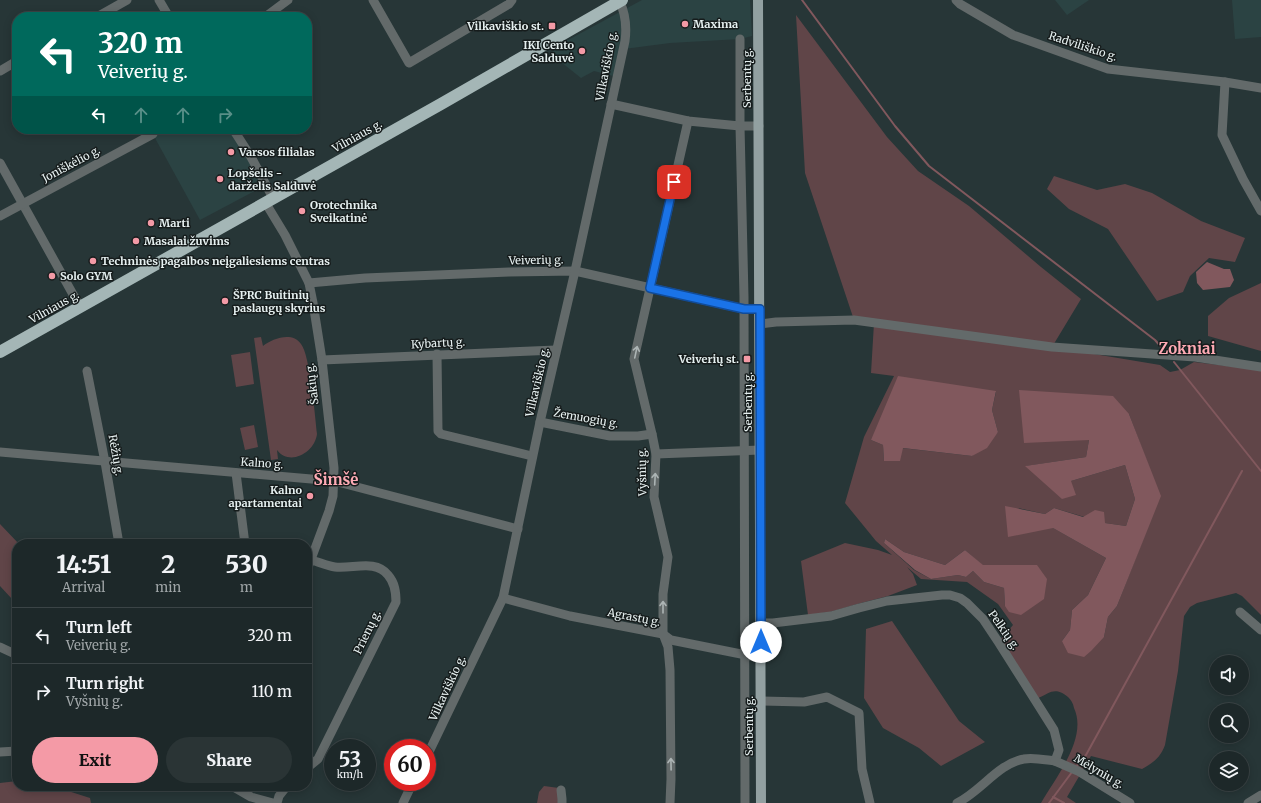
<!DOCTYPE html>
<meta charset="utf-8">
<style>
:root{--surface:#1d2829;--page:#2a3435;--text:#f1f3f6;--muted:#a0a6a8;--line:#3b4446;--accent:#f49aa6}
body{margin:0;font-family:Merriweather,serif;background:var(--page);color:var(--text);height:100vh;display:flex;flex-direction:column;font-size:15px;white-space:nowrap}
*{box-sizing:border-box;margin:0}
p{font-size:13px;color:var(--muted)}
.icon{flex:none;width:22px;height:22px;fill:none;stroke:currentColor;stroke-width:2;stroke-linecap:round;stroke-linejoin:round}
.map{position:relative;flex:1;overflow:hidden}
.sheet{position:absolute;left:12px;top:539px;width:300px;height:252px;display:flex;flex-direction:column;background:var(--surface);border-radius:16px;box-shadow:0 2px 10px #0003,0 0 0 1px var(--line)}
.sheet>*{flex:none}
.banner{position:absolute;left:12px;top:12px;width:300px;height:122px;border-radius:16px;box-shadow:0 2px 10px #0003,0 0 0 1px var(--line);background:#00695c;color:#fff;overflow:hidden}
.buttons{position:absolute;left:1209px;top:655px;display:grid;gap:8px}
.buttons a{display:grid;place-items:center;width:40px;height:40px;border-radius:50%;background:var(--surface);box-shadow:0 2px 10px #0003,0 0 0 1px var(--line);font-size:20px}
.speed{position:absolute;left:324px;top:739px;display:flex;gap:8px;font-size:20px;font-weight:700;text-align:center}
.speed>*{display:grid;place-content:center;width:52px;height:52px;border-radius:50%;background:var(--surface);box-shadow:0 2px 10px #0003,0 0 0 1px var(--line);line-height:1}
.speed small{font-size:10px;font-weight:400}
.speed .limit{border:6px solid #d22;background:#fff;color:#111}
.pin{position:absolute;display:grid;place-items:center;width:34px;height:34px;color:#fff;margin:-17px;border-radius:8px;box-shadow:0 2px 6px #0006}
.me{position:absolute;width:44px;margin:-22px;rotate:0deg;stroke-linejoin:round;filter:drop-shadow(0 0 3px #0008)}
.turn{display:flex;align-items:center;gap:14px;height:84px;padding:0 20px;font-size:18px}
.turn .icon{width:52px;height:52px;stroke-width:2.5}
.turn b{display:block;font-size:28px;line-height:34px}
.lanes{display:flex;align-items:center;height:38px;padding:0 20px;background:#0003;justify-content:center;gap:20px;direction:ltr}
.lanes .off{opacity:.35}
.eta{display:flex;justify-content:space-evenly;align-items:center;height:68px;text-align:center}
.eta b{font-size:24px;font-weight:800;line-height:28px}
.cta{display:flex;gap:8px;margin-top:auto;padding:8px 20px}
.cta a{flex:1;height:46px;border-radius:24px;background:var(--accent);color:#111;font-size:16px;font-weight:800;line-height:46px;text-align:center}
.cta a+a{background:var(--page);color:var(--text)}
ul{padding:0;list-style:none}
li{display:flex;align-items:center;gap:12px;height:56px;padding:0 20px;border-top:1px solid var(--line)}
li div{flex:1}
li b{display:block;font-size:15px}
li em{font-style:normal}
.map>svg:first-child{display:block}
.built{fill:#2b4343}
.green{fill:#604548;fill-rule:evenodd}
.water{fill:#81585d}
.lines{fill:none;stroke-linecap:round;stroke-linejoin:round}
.stream{stroke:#81585d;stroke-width:2}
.minor{stroke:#636a6a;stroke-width:9}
.major{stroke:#92a0a1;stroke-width:10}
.highway{stroke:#a4b6b6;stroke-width:12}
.oneway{stroke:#acb4b4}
.route-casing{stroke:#114b97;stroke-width:10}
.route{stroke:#1a73e8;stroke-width:7}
.poi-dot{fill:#f49aa6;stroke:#161c1c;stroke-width:1.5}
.labels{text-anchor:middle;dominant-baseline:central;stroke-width:3;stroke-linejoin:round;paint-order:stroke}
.poi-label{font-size:11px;font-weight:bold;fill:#e7f1f1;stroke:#161c1c;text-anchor:start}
.street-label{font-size:11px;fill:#e7f1f1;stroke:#161c1c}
.district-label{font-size:15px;font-weight:bold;fill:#ffabb5;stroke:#161c1c}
</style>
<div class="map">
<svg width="1261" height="803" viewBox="0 0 1261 803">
<rect width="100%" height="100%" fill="#273637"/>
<!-- built -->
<g class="built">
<path d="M642 0H750L752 36 740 39 670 43 624 49 617 77 594 71 581 78 556 58 553 52 557 46Z"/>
<path d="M1055 0H1089L1067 15Z"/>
<path d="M1232 0H1261V37L1235 39Z"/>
<path d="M150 129H233L266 185 200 220Z"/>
</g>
<!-- green -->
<g class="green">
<path d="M796 15 887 137 918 171 969 206 1041 267 1081 299 1052 347 1160 365 1170 372 1180 370 1194 362 1261 370V615L1242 596 1236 593 1197 603 1190 607 1184 616 1178 671 1165 745C1160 758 1154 762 1142 769L1091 756 1067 797 1076 803H1041C1056 777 1088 738 1074 708 1073 703 1071 700 1068 697 1055 687 1051 692 1037 699L1001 639 1013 625 998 604 967 582 921 579 907 567 913 574 917 585 888 596 861 603 830 612 808 615 801 561 845 543 878 550 892 555 876 541 845 503 864 437 894 376 871 373 874 323 854 320 805 173ZM996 392 992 410 998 432 972 456 902 448 884 461 883 445 871 440ZM1129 414 1160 496 1117 606 1108 617 1104 637 1062 641 1070 630 1072 610 1088 595 1106 558 1018 508 1045 514 1054 508 1105 523 1126 526 1135 499 1125 465 1071 481 1026 466 1086 457 1089 440ZM885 539 904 552 945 565 965 550 982 565H1037L1005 606 1004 588 984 582 973 571 966 577 958 575 931 579 914 570 884 543Z"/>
<path d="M1054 176 1097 190 1125 184 1152 193 1201 221 1245 238 1235 262 1209 258 1190 276 1183 292 1157 301 1108 229 1069 209 1047 189Z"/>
<path d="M1261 283V351L1208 336V316L1229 298Z"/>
<path d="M261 337 263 346C272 339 292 331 301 344 310 355 315 416 317 434 315 452 290 467 277 450L278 459 271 460 254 338Z"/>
<path d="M250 352 254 384 236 387 231 355Z"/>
<path d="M254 425 258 447 245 450 240 428Z"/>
<path d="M0 524 19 544H17V601L12 599 0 586Z"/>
<path d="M892 621 959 721 985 742 941 766 919 748 883 728 864 698 866 629Z"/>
<path d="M17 781V786H62L65 790 90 798 91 803H0V783Z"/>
<path d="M544 786 559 788 562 803H537L539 792Z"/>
</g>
<!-- water -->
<g class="water">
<path d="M1207 262 1224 269H1230L1234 280 1230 287 1203 290 1197 283 1196 272Z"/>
<path d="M898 376 996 391 992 410 998 432 987 448 972 456 903 448 900 461H884L883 445 871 440Z"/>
<path d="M1019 390 1113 396 1129 414 1161 496 1117 606 1108 617 1104 637 1091 651 1084 657 1068 653 1062 641 1070 630 1072 610 1088 595 1106 558 1053 528 1008 537 1005 506 1045 514 1054 508 1083 517 1095 510 1104 512 1105 523 1126 526 1135 499 1125 465 1071 481 1076 495 1062 499 1025 466 1086 457 1089 440 1024 443Z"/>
<path d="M885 539 904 552 945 565 965 550 983 565H1037L1047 579 1044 599 1021 615 1009 612 1005 606 1004 588 984 582 973 571 966 577 958 575 931 579 915 570 884 543Z"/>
</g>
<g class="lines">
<!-- stream -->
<g class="stream">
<path d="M802 0 895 126 929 166 1155 340 1162 348"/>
<path d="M1174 362 1261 471"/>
<path d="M1076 767 1086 755 1242 471"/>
<path d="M1053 797 1064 803"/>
<path d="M1049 803 1072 772"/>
</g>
<!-- minor -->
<g class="minor">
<path d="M159 0 169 17"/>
<path d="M373 0 409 63 509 4 512 0"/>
<path d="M956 0 960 4 1013 35 1108 69 1225 82 1261 88"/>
<path d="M97 17 127 0"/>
<path d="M265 17 288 0"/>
<path d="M740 39V126L744 297 745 803"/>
<path d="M0 71 17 61"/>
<path d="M1225 82 1222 135 1243 179 1261 211"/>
<path d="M611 104 688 121 740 126H759"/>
<path d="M233 129 251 157 273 198"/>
<path d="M0 163 80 307"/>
<path d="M265 202 285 235 309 283 313 303 322 360 334 468 333 496 329 511 307 570"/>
<path d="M0 216 153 134 150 129"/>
<path d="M309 283 365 278 509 272 575 271 744 309H759"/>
<path d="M760 324 776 322 854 320 1052 347 1195 357 1261 367"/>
<path d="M437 354 438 431 441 434 532 456"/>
<path d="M322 360 556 350"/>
<path d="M87 371 105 462 119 544"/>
<path d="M540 422 610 436H638L652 434"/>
<path d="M0 452 334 481 518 529"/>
<path d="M656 454 760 450"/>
<path d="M236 473 245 544"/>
<path d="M503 598 570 616 663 634 671 640 761 658"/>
<path d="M1240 612 1261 630"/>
<path d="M761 623H773L831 616 859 608 887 601 942 595H950L960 598 967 603 983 619 999 643 1054 730 1059 750 1055 761C1046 760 1033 757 1024 759 999 763 980 792 957 803"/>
<path d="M0 647 17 655"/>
<path d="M761 701 804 702 827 697 859 713 862 769 870 803"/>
<path d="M0 752 17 751"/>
<path d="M427 756 503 598 540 422 575 271 625 41C627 26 626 14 619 0"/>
<path d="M1055 761 1078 771 1130 803"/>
<path d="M307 768 318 759 396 602C396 592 395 583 388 575 376 559 353 569 335 567 327 566 319 562 311 560"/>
<path d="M232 786 251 797 273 803"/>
<path d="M561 790 562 799V803"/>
<path d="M277 803 279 796 287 786"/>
<path d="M403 803 413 782"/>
<path d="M670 803 671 779 670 670 668 647 663 634V594L668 557 654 497 656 454 652 434 634 359 688 121"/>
<path d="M1248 803 1261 795"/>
</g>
<!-- major -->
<path class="major" d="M758 0 761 803"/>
<!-- highway -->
<path class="highway" d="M0 352 441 104 622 0"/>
</g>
<!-- one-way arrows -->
<defs><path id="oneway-shaft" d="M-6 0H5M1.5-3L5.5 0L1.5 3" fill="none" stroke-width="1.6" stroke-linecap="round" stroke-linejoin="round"/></defs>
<g class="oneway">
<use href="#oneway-shaft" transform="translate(636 352) rotate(-78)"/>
<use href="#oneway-shaft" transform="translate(655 479) rotate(-87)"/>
<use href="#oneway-shaft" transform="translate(663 607) rotate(-90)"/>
<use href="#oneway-shaft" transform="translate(671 764) rotate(-91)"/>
</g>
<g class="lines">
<defs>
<path id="route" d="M674 182 650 288 744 309H760L761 642"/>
</defs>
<!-- route casing -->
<use href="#route" class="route-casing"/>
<!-- route -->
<use href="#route" class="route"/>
</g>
<!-- markers -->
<g class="poi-dot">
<circle cx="685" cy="24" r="4"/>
<rect x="548" y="22" width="8" height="8" rx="2"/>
<circle cx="582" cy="51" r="4"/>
<circle cx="231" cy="152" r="4"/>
<circle cx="220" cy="179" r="4"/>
<circle cx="302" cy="211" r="4"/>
<circle cx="151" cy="223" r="4"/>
<circle cx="136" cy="241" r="4"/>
<circle cx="93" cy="261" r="4"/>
<circle cx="52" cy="276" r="4"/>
<circle cx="225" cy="301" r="4"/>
<rect x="743" y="355" width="8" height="8" rx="2"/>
<circle cx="310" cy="496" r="4"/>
</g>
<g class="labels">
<!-- poi labels -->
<g class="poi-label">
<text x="693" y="24">Maxima</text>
<text x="544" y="26" text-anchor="end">Vilkaviškio st.</text>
<text x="574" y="45" text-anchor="end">IKI Cento<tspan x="574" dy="13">Salduvė</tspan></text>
<text x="239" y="152">Varsos filialas</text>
<text x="228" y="173">Lopšelis -<tspan x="228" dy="13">darželis Salduvė</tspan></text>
<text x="310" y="205">Orotechnika<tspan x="310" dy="13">Sveikatinė</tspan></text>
<text x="159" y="223">Marti</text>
<text x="144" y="241">Masalai žuvims</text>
<text x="101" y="261">Techninės pagalbos neįgaliesiems centras</text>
<text x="60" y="276">Solo GYM</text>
<text x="233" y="295">ŠPRC Buitinių<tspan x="233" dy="13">paslaugų skyrius</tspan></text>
<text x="739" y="359" text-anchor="end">Veiverių st.</text>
<text x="302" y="490" text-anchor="end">Kalno<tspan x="302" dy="13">apartamentai</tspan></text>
</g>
<!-- street labels -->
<g class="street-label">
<text transform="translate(1083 46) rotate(18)">Radviliškio g.</text>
<text transform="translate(606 66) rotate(-79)">Vilkaviškio g.</text>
<text transform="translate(747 78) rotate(-90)">Serbentų g.</text>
<text transform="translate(357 136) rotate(-29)">Vilniaus g.</text>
<text transform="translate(71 164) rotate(-28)">Joniškėlio g.</text>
<text transform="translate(536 260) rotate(-1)">Veiverių g.</text>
<text transform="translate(54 307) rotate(-29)">Vilniaus g.</text>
<text transform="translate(438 343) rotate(-3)">Kybartų g.</text>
<text transform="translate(537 382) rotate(-77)">Vilkaviškio g.</text>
<text transform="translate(312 384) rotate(-97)">Šakių g.</text>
<text transform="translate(748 402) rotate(-90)">Serbentų g.</text>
<text transform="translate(586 418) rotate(10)">Žemuogių g.</text>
<text transform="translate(116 455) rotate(80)">Rėžių g.</text>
<text transform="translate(262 463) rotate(4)">Kalno g.</text>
<text transform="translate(642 472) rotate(-91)">Vyšnių g.</text>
<text transform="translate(634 617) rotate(11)">Agrastų g.</text>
<text transform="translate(1004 630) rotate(55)">Pelkių g.</text>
<text transform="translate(367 632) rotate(-64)">Prienų g.</text>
<text transform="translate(447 688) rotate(-65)">Vilkaviškio g.</text>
<text transform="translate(749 726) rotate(-90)">Serbentų g.</text>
<text transform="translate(1099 771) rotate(30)">Mėlynių g.</text>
</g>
<!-- district labels -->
<g class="district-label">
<text x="1187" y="348">Zokniai</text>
<text x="336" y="479">Šimšė</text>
</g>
</g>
</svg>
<div class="buttons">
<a><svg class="icon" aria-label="sound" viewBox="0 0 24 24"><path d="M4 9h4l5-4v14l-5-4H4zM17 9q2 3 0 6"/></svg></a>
<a><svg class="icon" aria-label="search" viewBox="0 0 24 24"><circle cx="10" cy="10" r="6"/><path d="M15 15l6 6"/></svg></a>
<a><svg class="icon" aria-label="layers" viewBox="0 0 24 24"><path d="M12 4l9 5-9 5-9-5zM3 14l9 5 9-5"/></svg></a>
</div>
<div class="speed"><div>53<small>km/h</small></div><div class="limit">60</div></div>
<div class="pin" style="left:674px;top:182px;background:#d93025"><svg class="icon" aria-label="arrive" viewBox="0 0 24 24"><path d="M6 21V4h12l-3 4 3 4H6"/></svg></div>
<svg class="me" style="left:761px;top:642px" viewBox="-20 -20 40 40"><circle r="19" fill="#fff"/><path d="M0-13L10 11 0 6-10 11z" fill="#1a73e8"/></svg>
<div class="banner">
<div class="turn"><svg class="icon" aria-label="left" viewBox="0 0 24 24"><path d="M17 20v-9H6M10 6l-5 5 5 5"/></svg><div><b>320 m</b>Veiverių g.</div></div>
<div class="lanes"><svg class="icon" aria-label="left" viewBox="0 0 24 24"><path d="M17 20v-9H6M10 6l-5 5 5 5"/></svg><svg class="icon off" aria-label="ahead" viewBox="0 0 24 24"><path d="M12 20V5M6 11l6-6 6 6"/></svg><svg class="icon off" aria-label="ahead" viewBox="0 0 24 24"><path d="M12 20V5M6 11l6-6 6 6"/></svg><svg class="icon off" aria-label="right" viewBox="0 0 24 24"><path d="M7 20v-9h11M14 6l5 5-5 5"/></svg></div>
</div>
<section class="sheet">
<div class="eta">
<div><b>14:51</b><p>Arrival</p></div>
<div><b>2</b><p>min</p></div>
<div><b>530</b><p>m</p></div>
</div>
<ul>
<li><svg class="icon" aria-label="left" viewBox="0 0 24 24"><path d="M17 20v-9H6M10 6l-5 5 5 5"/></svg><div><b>Turn left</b><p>Veiverių g.</p></div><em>320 m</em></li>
<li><svg class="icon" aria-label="right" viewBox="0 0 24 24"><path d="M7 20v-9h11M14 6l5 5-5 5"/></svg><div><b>Turn right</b><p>Vyšnių g.</p></div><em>110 m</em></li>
</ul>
<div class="cta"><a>Exit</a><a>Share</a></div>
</section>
</div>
